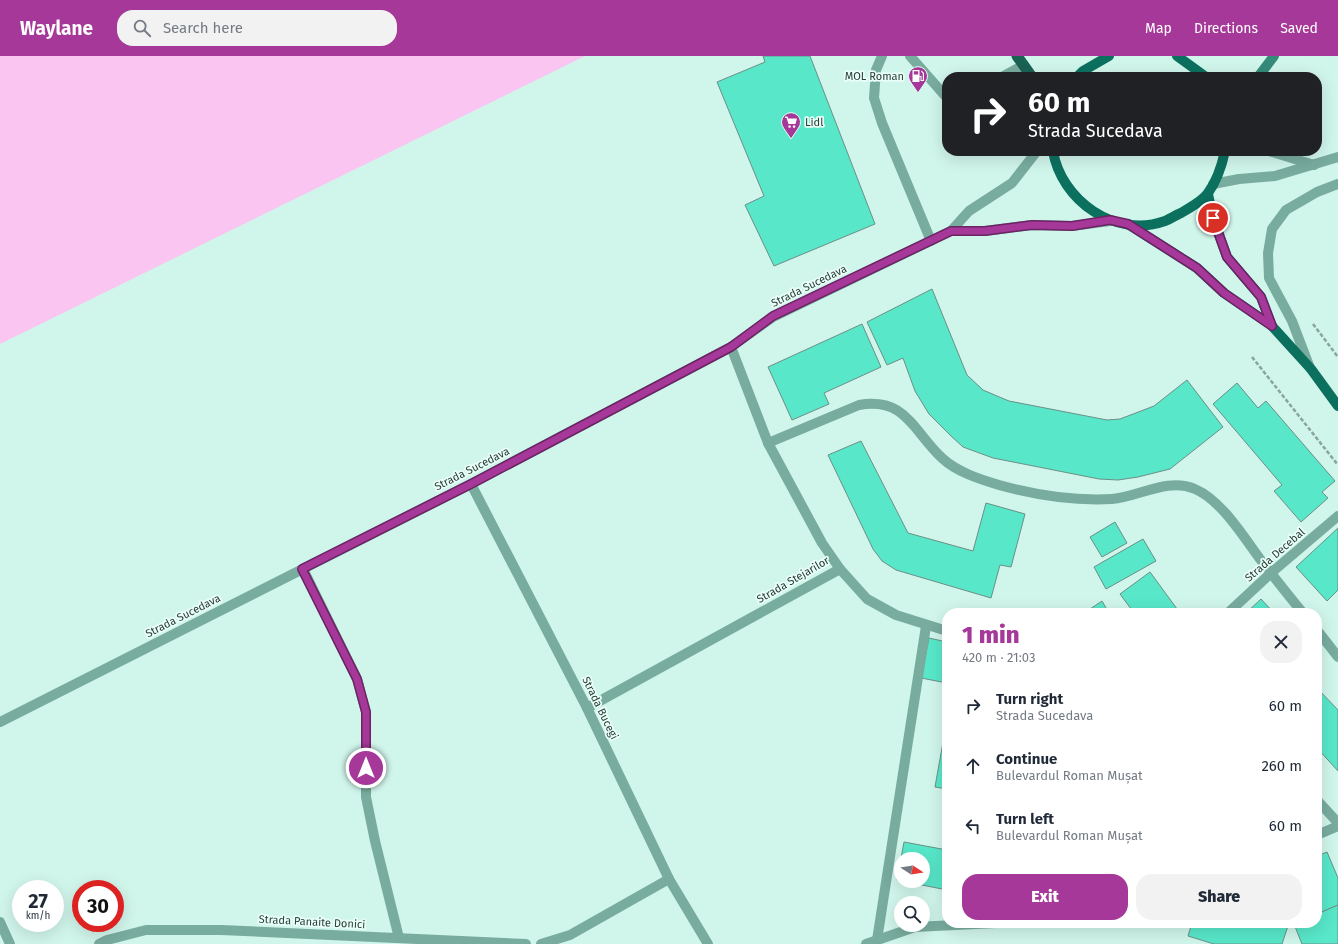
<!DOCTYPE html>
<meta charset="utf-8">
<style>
:root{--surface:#fff;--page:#f2f2f3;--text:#1f2937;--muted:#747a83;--accent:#a53898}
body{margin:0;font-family:"Fira Sans",sans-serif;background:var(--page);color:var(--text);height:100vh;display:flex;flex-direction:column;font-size:15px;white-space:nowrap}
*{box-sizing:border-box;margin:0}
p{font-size:13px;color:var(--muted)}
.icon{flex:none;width:22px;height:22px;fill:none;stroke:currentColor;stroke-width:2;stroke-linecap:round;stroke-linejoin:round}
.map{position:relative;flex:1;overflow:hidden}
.drawer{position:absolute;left:942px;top:552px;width:380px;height:320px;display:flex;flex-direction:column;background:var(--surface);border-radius:16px;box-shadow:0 4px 16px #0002}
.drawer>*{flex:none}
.top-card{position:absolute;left:942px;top:16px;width:380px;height:84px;border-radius:16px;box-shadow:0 4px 16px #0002;background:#202124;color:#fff;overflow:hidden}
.needle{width:26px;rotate:102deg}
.buttons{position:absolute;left:894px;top:796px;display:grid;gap:8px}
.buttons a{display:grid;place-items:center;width:36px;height:36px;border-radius:50%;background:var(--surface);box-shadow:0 4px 16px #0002;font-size:20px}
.speed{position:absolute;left:12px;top:824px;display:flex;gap:8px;font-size:20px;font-weight:700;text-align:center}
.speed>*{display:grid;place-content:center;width:52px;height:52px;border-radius:50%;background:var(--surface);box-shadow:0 4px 16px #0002;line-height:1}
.speed small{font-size:10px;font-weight:400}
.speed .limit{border:6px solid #d22;background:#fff;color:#111}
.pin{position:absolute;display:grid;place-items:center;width:34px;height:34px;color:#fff;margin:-17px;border:2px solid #fff;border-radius:50%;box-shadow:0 1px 4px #0007}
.me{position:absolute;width:44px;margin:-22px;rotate:0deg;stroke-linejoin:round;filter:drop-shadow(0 0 3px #0008)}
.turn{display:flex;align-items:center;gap:14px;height:84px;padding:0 20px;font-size:18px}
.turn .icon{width:52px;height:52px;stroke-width:2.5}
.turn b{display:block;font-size:28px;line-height:34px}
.round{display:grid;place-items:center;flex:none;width:42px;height:42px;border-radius:16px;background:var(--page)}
.head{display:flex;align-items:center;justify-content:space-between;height:68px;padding:0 20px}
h1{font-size:24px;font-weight:800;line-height:30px;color:var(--accent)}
.action{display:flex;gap:8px;margin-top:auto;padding:8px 20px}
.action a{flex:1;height:46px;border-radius:16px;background:var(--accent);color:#fff;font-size:16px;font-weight:800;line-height:46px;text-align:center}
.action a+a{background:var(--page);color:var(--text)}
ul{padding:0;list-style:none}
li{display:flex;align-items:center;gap:12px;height:60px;padding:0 20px}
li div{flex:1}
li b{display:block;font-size:15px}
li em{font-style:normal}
header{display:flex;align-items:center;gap:24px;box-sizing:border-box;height:56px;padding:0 20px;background:var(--accent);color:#fff}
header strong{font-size:19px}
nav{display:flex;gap:22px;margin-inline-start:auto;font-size:14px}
.search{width:280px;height:36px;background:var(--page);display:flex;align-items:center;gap:10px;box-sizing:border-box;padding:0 14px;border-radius:16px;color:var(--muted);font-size:15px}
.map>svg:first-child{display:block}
.green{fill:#fbc5f1}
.building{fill:#58e7c9;stroke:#6c8f86;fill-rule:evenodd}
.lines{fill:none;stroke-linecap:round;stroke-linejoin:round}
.path{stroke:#89a59e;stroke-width:2.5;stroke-dasharray:4 2;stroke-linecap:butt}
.service{stroke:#78ac9e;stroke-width:10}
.minor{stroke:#78ac9e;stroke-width:10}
.tertiary{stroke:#78ac9e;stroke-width:10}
.secondary{stroke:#348b79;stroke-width:10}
.primary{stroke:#0c705f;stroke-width:10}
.trunk{stroke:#1a6254;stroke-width:11}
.route-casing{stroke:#6b2463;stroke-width:10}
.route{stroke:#a53898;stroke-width:7}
.labels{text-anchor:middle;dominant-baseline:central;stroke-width:3.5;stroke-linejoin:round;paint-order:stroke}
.poi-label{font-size:11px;fill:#2d3c38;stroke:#e8fff8;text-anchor:end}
.street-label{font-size:11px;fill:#2d3c38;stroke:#e8fff8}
</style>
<header>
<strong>Waylane</strong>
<div class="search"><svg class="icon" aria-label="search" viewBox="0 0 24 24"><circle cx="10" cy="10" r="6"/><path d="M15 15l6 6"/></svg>Search here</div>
<nav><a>Map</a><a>Directions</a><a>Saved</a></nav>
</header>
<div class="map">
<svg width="1338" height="888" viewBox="0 0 1338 888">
<rect width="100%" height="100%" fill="#d0f5eb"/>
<!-- green -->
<path class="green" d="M0 0H585L0 288Z"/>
<!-- building -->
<g class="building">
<path d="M763 0H810L875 168 774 210 745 149 764 140 717 26 765 6Z"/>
<path d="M932 233 967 319 983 334 997 340 1009 345 1107 364 1120 363 1154 350 1187 324 1223 371 1170 413 1138 421 1118 424 1099 423 993 402 963 391 951 380 929 358 915 335 903 302 887 309 867 266Z"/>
<path d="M862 268 881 311 824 337 829 348 792 364 768 311Z"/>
<path d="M1237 327 1258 352 1266 345 1335 425 1322 436 1328 442 1301 466 1274 435 1282 429 1213 348Z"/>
<path d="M861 385 908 477 973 495 986 447 1025 458 1011 511 1000 509 991 542 896 514 882 505 873 493 828 399Z"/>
<path d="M1115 466 1127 487 1102 501 1090 481Z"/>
<path d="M1338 472V534L1327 545 1296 511Z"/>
<path d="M1143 483 1156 505 1106 533 1094 511Z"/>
<path d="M1150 516 1180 557H1134L1120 538Z"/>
<path d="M1261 543 1274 557H1246Z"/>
<path d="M1102 545 1109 557H1084Z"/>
<path d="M929 582 947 586V627L921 622Z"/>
<path d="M1317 632 1338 654V715L1317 692Z"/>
<path d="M945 675 947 676V733L935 731Z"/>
<path d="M904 786 947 794V834L897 824ZM901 803H923V825H901Z"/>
<path d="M1327 796 1338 822V849L1317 858V800Z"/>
<path d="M1338 849V888H1302L1294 868 1317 867V858Z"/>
<path d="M1192 867H1278L1288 870 1282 888H1214L1188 880Z"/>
</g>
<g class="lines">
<!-- path -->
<g class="path">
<path d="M1313 268 1338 301"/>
<path d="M1252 301 1338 409"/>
</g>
<!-- service -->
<g class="service">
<path d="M882 0 876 14 874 42 882 67 931 185"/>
<path d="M910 0 947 42"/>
<path d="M1002 21 1024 9"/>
<path d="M840 513 867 543 896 559 947 575"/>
<path d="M1228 557 1271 517"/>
<path d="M1317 744 1338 767"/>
<path d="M1317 779 1338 770"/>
</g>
<!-- minor -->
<g class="minor">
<path d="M951 175H985L1032 169 1072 170 1110 165"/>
<path d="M768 387 859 349C906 341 913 375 942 402 957 416 979 423 999 429 1035 439 1074 445 1112 443 1139 441 1167 421 1195 433 1221 444 1243 480 1260 503 1274 521 1288 539 1303 557"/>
<path d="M471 428 587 652 669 823 708 888"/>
<path d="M303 513 357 623 366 656V741L375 785 399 882"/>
<path d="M1271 517 1338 460"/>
<path d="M1317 574 1338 601"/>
<path d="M587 652 840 513 822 487 768 387 731 291"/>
<path d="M0 666 471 428 731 291 773 261 951 175 969 155 1012 127 1037 95"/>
<path d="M0 866 10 888"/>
<path d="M877 884 926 570"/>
<path d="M99 888 107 884 146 874H221L526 888"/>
<path d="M541 888 570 879 669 823"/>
<path d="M866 888 915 871 996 867"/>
</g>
<!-- tertiary -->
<g class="tertiary">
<path d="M1269 95 1314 109"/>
<path d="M1213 128 1239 123 1275 120 1338 101"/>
<path d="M1310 312 1292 265 1269 222 1268 197 1272 173 1286 154 1317 136 1338 128"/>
</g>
<!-- secondary -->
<path class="secondary" d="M1258 21 1274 0"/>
<!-- primary -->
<g class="primary">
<path d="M1177 0 1206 21"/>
<path d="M1077 21 1083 15 1109 0"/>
<path d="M1053 95C1061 144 1115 183 1165 165 1170 163 1176 159 1181 157 1189 152 1203 145 1208 137 1216 126 1222 109 1225 95"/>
<path d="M1208 138 1213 162 1227 201 1261 241 1272 270"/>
<path d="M1128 168 1197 212 1224 237 1272 270 1311 313 1338 350"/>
</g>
<!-- trunk -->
<path class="trunk" d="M1017 0 1032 21"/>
</g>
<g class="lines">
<defs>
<path id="route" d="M366 712V656L357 623 302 513 471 428 731 291 773 260 951 175H985L1032 169 1072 170 1110 164 1128 168 1197 212 1224 237 1272 270 1261 241 1227 201 1213 162"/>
</defs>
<!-- route casing -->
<use href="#route" class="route-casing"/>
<!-- route -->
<use href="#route" class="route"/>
</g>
<!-- icons -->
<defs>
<symbol id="fuel-pin" viewBox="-11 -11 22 30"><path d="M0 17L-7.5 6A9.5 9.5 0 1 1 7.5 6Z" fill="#a53898" stroke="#e8fff8"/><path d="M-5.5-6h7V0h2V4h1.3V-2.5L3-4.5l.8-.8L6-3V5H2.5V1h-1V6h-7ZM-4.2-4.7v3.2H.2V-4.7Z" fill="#fff"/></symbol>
<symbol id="supermarket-pin" viewBox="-11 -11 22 30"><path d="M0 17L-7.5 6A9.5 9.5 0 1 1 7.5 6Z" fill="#a53898" stroke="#e8fff8"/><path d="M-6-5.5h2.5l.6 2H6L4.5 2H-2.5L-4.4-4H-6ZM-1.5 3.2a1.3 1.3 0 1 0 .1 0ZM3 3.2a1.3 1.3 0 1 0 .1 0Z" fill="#fff"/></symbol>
</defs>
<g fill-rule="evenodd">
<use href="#fuel-pin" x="907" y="9" width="22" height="30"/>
<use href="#supermarket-pin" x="780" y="55" width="22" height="30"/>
</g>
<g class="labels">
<!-- poi labels -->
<g class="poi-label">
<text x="904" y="20">MOL Roman</text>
<text x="805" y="66" text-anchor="start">Lidl</text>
</g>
<!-- street labels -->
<g class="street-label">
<text transform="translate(809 230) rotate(-26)">Strada Sucedava</text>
<text transform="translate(472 413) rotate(-27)">Strada Sucedava</text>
<text transform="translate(1275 499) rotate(-41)">Strada Decebal</text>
<text transform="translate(793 524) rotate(-30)">Strada Stejarilor</text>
<text transform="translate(183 560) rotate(-27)">Strada Sucedava</text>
<text transform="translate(600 652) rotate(64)">Strada Bucegi</text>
<text transform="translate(312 866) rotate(3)">Strada Panaite Donici</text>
</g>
</g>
</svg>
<div class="buttons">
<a><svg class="needle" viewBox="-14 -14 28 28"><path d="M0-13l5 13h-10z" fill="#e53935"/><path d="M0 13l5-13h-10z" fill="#747a83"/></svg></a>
<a><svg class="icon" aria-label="search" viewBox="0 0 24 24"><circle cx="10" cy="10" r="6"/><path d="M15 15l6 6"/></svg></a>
</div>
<div class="speed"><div>27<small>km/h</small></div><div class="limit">30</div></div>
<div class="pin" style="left:1213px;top:162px;background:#d93025"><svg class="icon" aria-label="arrive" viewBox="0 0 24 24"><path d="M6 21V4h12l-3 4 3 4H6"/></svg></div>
<svg class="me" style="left:366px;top:712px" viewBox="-20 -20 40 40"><circle r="17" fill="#a53898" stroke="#fff" stroke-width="3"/><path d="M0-11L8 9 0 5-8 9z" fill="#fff"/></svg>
<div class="top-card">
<div class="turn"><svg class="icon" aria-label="right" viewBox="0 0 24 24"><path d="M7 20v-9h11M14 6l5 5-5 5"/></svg><div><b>60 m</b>Strada Sucedava</div></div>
</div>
<section class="drawer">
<div class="head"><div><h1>1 min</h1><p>420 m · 21:03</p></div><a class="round"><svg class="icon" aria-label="close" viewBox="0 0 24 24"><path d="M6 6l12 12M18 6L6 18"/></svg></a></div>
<ul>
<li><svg class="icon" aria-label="right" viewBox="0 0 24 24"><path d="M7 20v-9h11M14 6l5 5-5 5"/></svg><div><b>Turn right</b><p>Strada Sucedava</p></div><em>60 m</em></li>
<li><svg class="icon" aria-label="ahead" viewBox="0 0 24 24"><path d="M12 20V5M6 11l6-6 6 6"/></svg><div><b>Continue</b><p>Bulevardul Roman Mușat</p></div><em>260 m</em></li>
<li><svg class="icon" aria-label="left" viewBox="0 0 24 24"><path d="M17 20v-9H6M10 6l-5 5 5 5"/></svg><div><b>Turn left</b><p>Bulevardul Roman Mușat</p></div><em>60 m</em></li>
</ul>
<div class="action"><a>Exit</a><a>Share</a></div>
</section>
</div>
